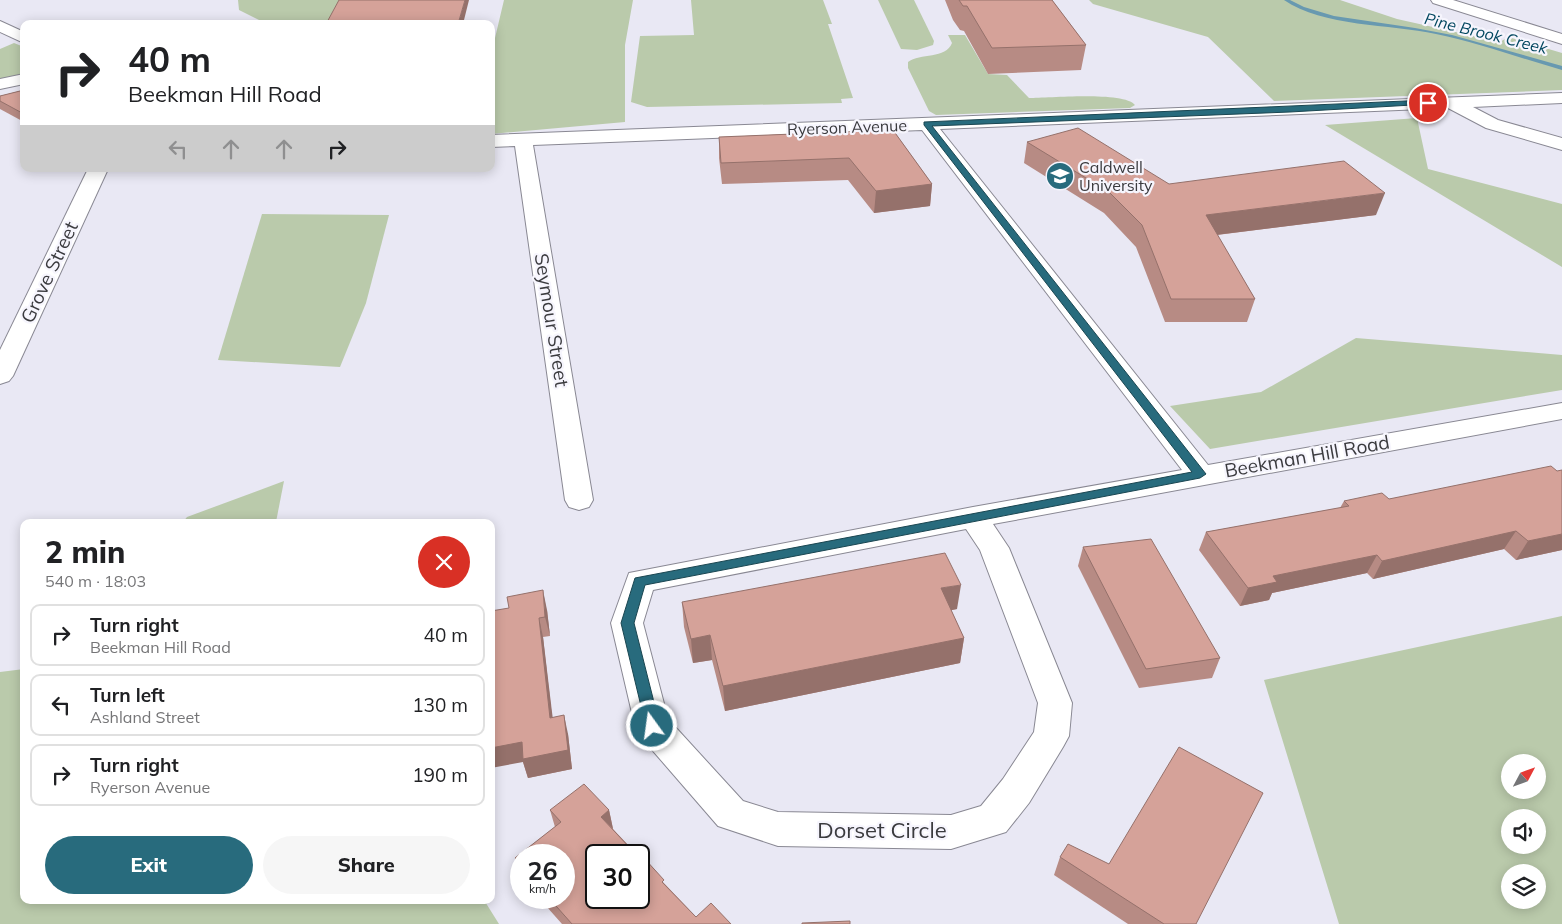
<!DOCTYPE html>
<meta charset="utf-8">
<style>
:root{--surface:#fff;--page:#f6f6f6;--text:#202124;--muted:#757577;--line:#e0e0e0;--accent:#286b7d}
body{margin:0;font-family:Mulish,sans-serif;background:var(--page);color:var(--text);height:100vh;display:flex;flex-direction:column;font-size:19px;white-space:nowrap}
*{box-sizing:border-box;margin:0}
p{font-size:16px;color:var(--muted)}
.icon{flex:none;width:28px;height:28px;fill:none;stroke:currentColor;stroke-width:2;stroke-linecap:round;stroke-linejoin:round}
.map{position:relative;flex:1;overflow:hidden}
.drawer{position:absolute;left:20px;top:519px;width:475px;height:385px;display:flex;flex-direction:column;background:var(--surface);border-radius:10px;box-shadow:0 2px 12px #0003}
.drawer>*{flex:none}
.guide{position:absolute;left:20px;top:20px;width:475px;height:152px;border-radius:10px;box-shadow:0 2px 12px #0003;background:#fff;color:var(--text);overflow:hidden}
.needle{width:32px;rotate:49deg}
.tools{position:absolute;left:1501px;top:754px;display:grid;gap:10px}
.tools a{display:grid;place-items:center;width:45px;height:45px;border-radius:50%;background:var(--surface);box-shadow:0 2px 12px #0003;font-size:25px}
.speed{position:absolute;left:510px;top:844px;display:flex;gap:10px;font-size:25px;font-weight:700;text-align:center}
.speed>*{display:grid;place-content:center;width:65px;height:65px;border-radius:50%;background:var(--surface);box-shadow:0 2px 12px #0003;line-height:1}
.speed small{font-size:12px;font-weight:400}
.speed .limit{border:2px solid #111;border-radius:8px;background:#fff;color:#111}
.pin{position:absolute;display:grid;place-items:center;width:42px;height:42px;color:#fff;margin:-21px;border:2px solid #fff;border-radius:50%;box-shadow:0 1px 5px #0007}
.me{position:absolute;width:55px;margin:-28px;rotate:346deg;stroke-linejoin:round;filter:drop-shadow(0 0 4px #0008)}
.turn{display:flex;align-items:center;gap:18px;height:105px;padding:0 25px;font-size:22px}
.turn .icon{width:65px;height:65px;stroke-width:2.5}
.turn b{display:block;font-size:35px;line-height:42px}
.lanes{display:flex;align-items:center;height:48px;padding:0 25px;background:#0003;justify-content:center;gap:25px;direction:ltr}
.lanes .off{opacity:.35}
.round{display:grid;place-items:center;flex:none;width:52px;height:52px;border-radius:26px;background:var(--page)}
.summary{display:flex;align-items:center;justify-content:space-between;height:85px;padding:0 25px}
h1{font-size:30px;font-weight:800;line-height:38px}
.primary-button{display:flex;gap:10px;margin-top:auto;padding:10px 25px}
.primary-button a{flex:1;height:58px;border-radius:30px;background:var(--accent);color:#fff;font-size:20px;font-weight:800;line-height:58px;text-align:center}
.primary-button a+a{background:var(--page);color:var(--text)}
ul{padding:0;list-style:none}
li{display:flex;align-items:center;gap:15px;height:62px;margin:0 10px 8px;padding:0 15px;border:2px solid var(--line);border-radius:10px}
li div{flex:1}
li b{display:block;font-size:19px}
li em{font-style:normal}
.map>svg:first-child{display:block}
.green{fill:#bacaab;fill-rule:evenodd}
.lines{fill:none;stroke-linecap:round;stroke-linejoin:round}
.stream{fill:#6899b0;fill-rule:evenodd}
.minor-casing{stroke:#898893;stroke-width:2}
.primary-casing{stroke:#898893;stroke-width:2}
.minor{fill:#fff;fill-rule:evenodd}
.primary{fill:#fff;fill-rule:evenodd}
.wall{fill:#b78b84}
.shaded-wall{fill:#95716b}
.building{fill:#d5a299;stroke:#95716b;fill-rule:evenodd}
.route{fill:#286b7d;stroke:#1a4651}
.labels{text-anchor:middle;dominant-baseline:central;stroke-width:4.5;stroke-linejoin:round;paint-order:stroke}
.far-water-label{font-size:16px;font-style:italic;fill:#00465f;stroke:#f6f5fd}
.far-street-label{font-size:16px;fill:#3a3a3e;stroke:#f6f5fd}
.far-poi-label{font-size:16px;fill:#3a3a3e;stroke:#f6f5fd;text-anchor:start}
.street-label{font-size:19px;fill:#3a3a3e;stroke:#f6f5fd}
.near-street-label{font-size:22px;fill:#3a3a3e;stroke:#f6f5fd}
</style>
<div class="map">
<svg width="1562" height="924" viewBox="0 0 1562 924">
<rect width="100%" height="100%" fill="#e9e8f4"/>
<!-- green -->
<g class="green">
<path d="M177 0H358L334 21 311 20 306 24H258L261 21 239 10 238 0Z"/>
<path d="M504 0H633L625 45V122L491 134V55Z"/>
<path d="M691 0H823L832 24H828L853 98 841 99 842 103 647 107 631 102 640 36 694 35Z"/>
<path d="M878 0H914L934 41 933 45 917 50 901 49Z"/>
<path d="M1089 0H1340L1397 19 1500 42 1508 37 1562 53V90L1274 101 1208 37 1093 4Z"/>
<path d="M948 35H965L988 74 1007 75 1029 98C1049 98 1124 91 1135 105L1130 108 936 115 929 111 908 68V62C920 53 946 59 952 43Z"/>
<path d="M14 43 24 47V74L0 79V49Z"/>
<path d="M1417 118 1428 169 1562 204V267L1325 125Z"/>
<path d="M262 214 389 215 366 303 340 367 218 360Z"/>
<path d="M1356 338 1562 355V390L1210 449 1170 406 1261 392Z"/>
<path d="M284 481 276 522H183L187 517Z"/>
<path d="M1562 616V924H1339L1264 680ZM1510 762H1538V790H1510ZM1510 818H1538V845H1510ZM1510 872H1538V900H1510Z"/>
<path d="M24 669V900H484L499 924H0V672Z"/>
</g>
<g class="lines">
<!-- stream -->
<path class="stream" d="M1284 0H1290L1304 7 1334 16 1415 28 1452 35 1562 66V70C1520 58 1479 43 1436 34 1390 24 1323 27 1284 0Z"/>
<defs>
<g id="minor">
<path d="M0 21 24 32V43L0 32Z"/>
<path d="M24 74V84L0 89V79Z"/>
<path d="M1562 93V103L1473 107 1498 120 1562 138V150L1486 128 1448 108 940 129 1208 465 1562 403V419L993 524 1009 548 1072 703 1069 736 1063 747 1029 803 1006 832 951 849 778 846 718 826 640 736 635 726 611 623 629 573 973 507 1182 470 922 130 533 145 593 500 589 507 579 510 569 507 565 500 515 146 491 147V135ZM966 529 980 550 1038 703 1034 732 1003 779 981 806 951 815 778 812 743 801 668 719 643 623 653 590Z"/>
<path d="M88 169H108L13 376 9 381 0 384V350Z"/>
</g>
<path id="primary" d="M1431 0H1453L1562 34V44L1433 3Z"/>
</defs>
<!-- minor casing -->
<use href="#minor" class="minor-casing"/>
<!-- primary casing -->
<use href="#primary" class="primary-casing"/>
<!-- minor -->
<use href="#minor" class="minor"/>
<!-- primary -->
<use href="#primary" class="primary"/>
</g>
<!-- wall -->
<g class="wall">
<path d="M945 0H1052L1086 45 1081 70 988 74 964 31 960 30 953 20Z"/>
<path d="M24 90V122L0 109V96Z"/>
<path d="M893 130 932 184 930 206 874 213 848 180 722 184 719 158V137Z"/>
<path d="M1027 142 1169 184 1376 215 1217 235 1255 299 1247 322H1165L1136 247 1104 213 1024 163Z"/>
<path d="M1557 471 1562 550 1516 560 1504 549 1373 579 1367 573 1272 593 1269 600 1240 606 1199 550 1206 532 1340 508 1344 501 1389 499Z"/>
<path d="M1083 547 1220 658 1212 678 1139 688 1078 566Z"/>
<path d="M682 602 957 609 951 610 964 638 960 663 725 711 712 660 693 663 684 627Z"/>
<path d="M509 608 547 610 550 636 543 637 552 717 568 734 572 769 528 778 523 762Z"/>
<path d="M550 810H609L613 829 696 917 731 924H562L539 898H564L521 855V876L515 858 555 827Z"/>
<path d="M1060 857 1196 924H1128L1054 875Z"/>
</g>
<!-- shaded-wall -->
<g class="shaded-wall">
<path d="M465 0H469L463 24H458Z"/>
<path d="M932 184 930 206 874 213 876 191Z"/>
<path d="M1385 193 1376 215 1199 237 1206 215Z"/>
<path d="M1516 531 1504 549 1373 579 1382 561Z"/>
<path d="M1562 534V550L1516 560 1528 541Z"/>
<path d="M1377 555 1367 573 1272 593 1269 600 1240 606 1248 588 1273 576Z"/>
<path d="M961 585 957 609 937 613 941 588Z"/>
<path d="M543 590 547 610 550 636 545 617Z"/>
<path d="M539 618 543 637 555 737 550 718Z"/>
<path d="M710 635 712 660 693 663 691 639Z"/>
<path d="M964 638 960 663 725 711 723 686Z"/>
<path d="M564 715 568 734 572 769 528 778 523 762 491 768V748Z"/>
<path d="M609 810 613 829 601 817Z"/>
</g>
<!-- building -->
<g class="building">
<path d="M339 0H465L458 24H326Z"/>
<path d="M959 0H1052L1086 45 992 48 967 6H963Z"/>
<path d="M24 90V114L0 101V96Z"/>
<path d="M1078 128 1169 184 1344 161 1385 193 1206 215 1255 299H1171L1142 225 1109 192 1027 142Z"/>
<path d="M893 130 932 184 876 191 849 158 721 163 719 137Z"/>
<path d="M1551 466 1557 471 1562 470V534L1528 541 1516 531 1382 561 1377 555 1273 576 1277 582 1248 588 1206 532 1349 506 1344 501 1382 493 1389 499Z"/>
<path d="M1151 539 1220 658 1146 669 1083 547Z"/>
<path d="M945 553 961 585 941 588 964 638 723 686 710 635 691 639 682 602Z"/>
<path d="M543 590 545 617 539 618 550 718 564 715 568 750 523 759 522 742 491 748V611L509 608 507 597Z"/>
<path d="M1179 747 1263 793 1196 924H1164L1060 857 1068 844 1109 864Z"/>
<path d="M584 784 609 810 601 817 631 849 634 847 664 880 662 882 696 917 711 903 731 924H572L549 898H564V855H521V865L515 858 561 822 550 810ZM596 855H639V898H596Z"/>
<path d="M850 921V924H802V923Z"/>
</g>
<!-- route -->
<path class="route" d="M1428 100 1430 104 1290 112 932 126 1206 474 1200 478 645 585 634 623 660 726 657 731 652 733 647 731 621 623 635 578 1192 472 924 125V122Z"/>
<!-- icons -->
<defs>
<symbol id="university-disc" viewBox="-11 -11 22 22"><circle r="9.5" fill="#286b7d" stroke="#f6f5fd"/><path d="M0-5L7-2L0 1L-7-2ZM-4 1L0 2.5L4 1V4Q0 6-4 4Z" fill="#fff"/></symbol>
</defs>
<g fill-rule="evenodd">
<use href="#university-disc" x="1044" y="160" width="32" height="32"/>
</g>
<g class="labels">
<!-- far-water labels -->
<g class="far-water-label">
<text transform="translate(1486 33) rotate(14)">Pine Brook Creek</text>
</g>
<!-- far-street labels -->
<g class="far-street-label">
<text transform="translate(847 127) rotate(-2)">Ryerson Avenue</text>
</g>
<!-- far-poi labels -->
<g class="far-poi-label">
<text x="1079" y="167">Caldwell<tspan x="1079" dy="18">University</tspan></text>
</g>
<!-- street labels -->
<g class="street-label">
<text transform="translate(49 272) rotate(-65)">Grove Street</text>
<text transform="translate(552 320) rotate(81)">Seymour Street</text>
<text transform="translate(1307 456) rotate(-10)">Beekman Hill Road</text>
</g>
<!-- near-street labels -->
<g class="near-street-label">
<text x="882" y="830">Dorset Circle</text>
</g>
</g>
</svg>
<div class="tools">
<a><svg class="needle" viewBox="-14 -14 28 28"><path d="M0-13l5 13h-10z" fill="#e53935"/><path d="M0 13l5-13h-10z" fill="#757577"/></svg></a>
<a><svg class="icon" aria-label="sound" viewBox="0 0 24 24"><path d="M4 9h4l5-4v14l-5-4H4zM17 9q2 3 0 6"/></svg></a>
<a><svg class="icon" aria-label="layers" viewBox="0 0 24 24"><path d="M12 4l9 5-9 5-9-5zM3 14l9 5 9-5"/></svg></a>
</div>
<div class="speed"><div>26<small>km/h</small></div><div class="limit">30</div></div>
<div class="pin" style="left:1428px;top:103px;background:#d93025"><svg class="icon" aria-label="arrive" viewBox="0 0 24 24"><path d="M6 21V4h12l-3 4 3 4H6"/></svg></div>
<svg class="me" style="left:652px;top:726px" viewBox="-20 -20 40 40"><circle r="17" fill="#286b7d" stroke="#fff" stroke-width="3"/><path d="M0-11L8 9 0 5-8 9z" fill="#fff"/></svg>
<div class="guide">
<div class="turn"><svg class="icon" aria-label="right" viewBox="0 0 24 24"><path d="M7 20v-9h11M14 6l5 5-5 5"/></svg><div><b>40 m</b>Beekman Hill Road</div></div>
<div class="lanes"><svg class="icon off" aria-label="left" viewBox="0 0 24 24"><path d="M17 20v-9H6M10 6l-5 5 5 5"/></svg><svg class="icon off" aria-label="ahead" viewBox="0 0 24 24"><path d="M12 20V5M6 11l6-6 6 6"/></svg><svg class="icon off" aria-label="ahead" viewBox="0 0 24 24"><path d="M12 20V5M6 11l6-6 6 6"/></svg><svg class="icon" aria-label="right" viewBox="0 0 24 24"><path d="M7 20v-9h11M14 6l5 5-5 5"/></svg></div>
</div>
<section class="drawer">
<div class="summary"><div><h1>2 min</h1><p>540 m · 18:03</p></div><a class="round" style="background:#d93025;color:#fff"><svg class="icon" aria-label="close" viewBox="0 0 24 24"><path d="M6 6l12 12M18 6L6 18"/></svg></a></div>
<ul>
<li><svg class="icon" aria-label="right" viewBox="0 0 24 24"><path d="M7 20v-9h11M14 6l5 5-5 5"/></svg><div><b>Turn right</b><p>Beekman Hill Road</p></div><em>40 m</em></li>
<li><svg class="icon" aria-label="left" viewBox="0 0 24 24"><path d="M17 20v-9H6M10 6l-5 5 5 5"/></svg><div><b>Turn left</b><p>Ashland Street</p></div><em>130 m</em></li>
<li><svg class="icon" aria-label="right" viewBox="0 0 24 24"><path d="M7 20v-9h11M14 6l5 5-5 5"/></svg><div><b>Turn right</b><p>Ryerson Avenue</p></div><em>190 m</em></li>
</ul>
<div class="primary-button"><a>Exit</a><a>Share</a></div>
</section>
</div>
